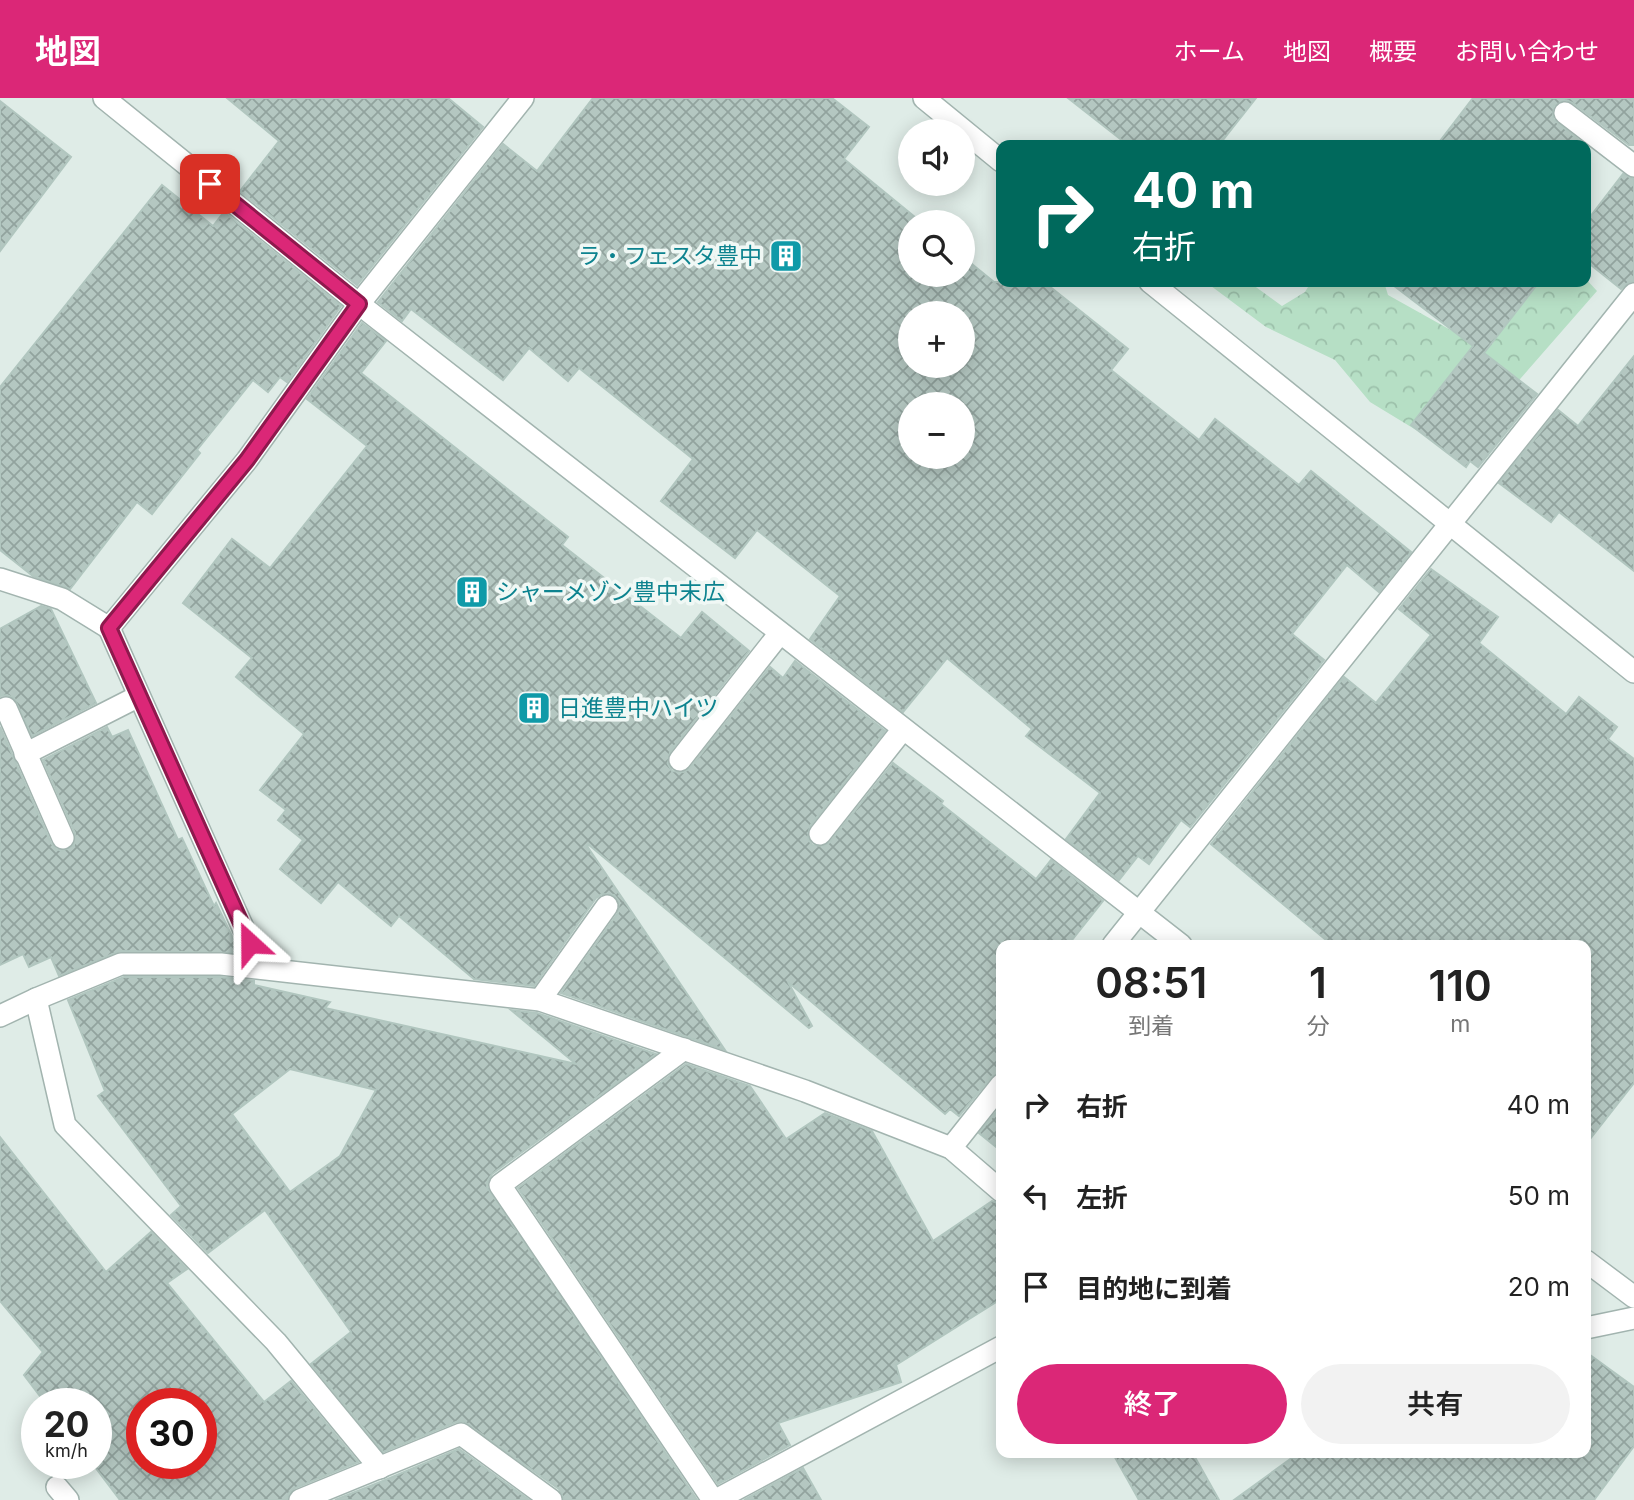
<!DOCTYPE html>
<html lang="ja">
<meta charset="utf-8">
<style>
:root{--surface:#fff;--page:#f2f2f2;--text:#222;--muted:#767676;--accent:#db2777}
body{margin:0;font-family:Inter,"Noto Sans JP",sans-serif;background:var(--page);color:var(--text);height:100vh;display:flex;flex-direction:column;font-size:26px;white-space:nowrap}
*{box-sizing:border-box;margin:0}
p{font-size:23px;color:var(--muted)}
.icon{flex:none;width:38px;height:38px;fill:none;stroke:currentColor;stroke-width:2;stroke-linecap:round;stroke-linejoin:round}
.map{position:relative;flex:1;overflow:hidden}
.side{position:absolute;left:996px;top:842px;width:595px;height:518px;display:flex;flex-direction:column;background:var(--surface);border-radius:14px;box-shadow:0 4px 18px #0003}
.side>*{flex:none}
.guide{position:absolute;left:996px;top:42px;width:595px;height:147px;border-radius:14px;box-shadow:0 4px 18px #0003;background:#00695c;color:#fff;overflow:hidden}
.tools{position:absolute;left:898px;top:21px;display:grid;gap:14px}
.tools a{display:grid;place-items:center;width:77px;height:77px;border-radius:50%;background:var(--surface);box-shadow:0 4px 18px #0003;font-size:35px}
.speed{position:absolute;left:21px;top:1290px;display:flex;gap:14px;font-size:35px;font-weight:700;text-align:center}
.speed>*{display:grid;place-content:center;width:91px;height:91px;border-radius:50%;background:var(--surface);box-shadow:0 4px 18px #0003;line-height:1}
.speed small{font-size:18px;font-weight:400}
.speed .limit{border:10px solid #d22;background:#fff;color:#111}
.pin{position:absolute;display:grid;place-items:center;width:60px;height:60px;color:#fff;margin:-30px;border-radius:14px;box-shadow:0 4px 10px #0006}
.me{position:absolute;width:77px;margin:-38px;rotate:336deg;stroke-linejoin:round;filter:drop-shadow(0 0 5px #0008)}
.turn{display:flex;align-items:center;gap:24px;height:147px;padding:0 21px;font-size:32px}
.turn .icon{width:91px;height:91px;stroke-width:2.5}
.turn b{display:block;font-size:49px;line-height:60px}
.eta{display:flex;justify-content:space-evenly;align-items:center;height:119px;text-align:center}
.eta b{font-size:42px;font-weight:600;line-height:49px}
.action{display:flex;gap:14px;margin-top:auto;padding:14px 21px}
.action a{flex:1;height:80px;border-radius:42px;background:var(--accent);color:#fff;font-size:28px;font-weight:600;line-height:80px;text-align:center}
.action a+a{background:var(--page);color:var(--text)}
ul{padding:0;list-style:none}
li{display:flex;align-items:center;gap:21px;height:91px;padding:0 21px}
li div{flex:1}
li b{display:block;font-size:26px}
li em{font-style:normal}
header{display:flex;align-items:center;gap:42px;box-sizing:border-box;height:98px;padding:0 35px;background:var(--accent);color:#fff}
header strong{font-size:33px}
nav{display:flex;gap:38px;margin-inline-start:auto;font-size:24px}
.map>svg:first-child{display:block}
.forest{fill:url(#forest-crowns)}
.building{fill:url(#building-cross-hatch);stroke:#b1c6bf;stroke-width:2;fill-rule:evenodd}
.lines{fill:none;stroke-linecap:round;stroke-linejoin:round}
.lane-casing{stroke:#a2b4af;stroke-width:24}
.street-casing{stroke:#a2b4af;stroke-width:24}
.lane{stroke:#fff;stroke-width:21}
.street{stroke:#fff;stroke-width:21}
.route-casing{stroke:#8e194d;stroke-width:18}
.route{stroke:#db2777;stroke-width:12}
.labels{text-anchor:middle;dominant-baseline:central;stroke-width:7;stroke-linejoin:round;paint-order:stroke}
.culture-label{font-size:23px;fill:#0d838f;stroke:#f0f8f5;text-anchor:start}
</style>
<header>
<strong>地図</strong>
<nav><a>ホーム</a><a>地図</a><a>概要</a><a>お問い合わせ</a></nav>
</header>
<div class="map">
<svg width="1634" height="1402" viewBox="0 0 1634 1402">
<defs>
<pattern id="forest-crowns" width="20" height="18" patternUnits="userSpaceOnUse" patternTransform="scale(1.75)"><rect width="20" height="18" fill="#b6dfc5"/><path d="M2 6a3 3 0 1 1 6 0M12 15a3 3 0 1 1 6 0" fill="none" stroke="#9cc0aa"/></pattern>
<pattern id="building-cross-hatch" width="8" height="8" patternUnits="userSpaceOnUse" patternTransform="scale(1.75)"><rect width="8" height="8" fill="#b4c7c1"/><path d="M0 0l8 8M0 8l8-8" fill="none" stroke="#92a39e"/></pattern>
</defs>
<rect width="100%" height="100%" fill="#dfece7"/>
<!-- forest -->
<path class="forest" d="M1586 181 1597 193 1514 288 1472 342 1421 335 1370 304 1335 262 1266 229 1207 185 1249 184 1282 208 1305 194 1311 184H1384L1388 197 1465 240 1492 246 1530 190V184H1586Z"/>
<!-- building -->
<g class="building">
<path d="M227 0H448L483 29 357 187 240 93 279 43Z"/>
<path d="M593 0H832L869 29 844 61 921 124H910V177H962V158L994 184H1044L1128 251 1111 272 1199 342 1215 321 1299 387 1311 373 1411 454 1379 494 1347 467 1292 536 1324 562 1190 729 1181 722 1149 766 1138 758 1119 782 1066 741 1100 695 1026 638 1032 631 947 560 903 614 810 541 840 498 757 432 735 460 661 403 693 361 579 270 568 283 529 250 503 282 411 211 402 223 378 204 503 46 537 73ZM910 215H962V268H910ZM910 306H962V359H910Z"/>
<path d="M1068 0H1256L1219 47H1128Z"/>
<path d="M1473 0H1634V47H1629L1573 5 1566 2 1554 8 1553 21 1585 47H1437Z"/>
<path d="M0 3 71 59 0 153Z"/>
<path d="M1623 76 1634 81V183L1629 184 1621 191 1586 163V124Z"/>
<path d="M162 87 213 128 224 114 341 208 287 284 280 279 268 294 253 282 197 352 200 355 152 416 137 404 70 491 33 478 0 452V289Z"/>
<path d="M1389 184H1539L1484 255 1537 296 1478 369 1470 363 1466 369 1411 327 1473 248Z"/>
<path d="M362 225 386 243 361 275 568 439 562 447 681 540 702 514 749 553 670 654 668 666 672 673 684 674 690 670 770 569 783 580 795 563 885 633 810 728 808 740 812 747 824 748 830 744 893 665 943 703 941 706 1036 781 1051 762 1103 803 1068 847H1001V974L991 979 959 1018 950 1011 945 1016 788 884 812 928 809 930 589 747 587 748 725 952 561 895 618 815 619 803 614 797 602 796 596 800 534 888 474 881 399 818 391 828 338 784 321 805 280 771 303 742 278 722 286 712 260 692 304 636 236 579 252 560 183 505 232 441 270 470 367 348 307 301Z"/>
<path d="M1634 258V473L1559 414 1551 424 1499 385 1558 312 1578 328Z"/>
<path d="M1431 471 1498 519 1479 545 1566 616 1579 599 1617 629 1608 641 1634 661V985L1586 1046V847H1332L1211 746 1344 579 1376 605 1431 537 1399 511Z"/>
<path d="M41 508 51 511 96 605 32 638 14 600 7 597 0 598V531Z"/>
<path d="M0 629 51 745 56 751 62 753 74 747 75 735 43 662 107 629 112 639 128 632 178 742 182 740 214 808 216 805 240 855 120 853 59 878 51 859 29 869 23 856 0 867Z"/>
<path d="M124 879H220L254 883V887L330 904 325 910 576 966 511 912 537 915 656 956 492 1076 488 1082 487 1089 697 1402H564L559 1391 463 1323 456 1324 383 1354 311 1266 351 1234 265 1112 208 1155 171 1117 181 1108 98 998 105 993 68 902ZM290 971 376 992 340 1058 290 1094 232 1016Z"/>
<path d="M686 966 750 988 786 1041 825 1015 872 1033 933 1143 992 1103 1001 1106V1201L896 1267 901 1284 778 1325 790 1347 718 1386 518 1090Z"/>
<path d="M1001 1008V1053L979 1035Z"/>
<path d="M0 1039 106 1174 151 1134 187 1171 167 1185 264 1304 291 1283 358 1364 295 1390 289 1395 287 1402H120L92 1365H96V1306H46L24 1277 43 1254 0 1203ZM142 1306H201V1365H142Z"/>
<path d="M1586 1254 1634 1289V1348L1594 1402H1234L1300 1354H1586Z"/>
<path d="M459 1351 529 1402H335L383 1383Z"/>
<path d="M1112 1354H1192L1219 1402H1139Z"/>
<path d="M803 1370 821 1402H744Z"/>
</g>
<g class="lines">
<defs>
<g id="lane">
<path d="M1565 15 1634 68"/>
<path d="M6 610 63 740"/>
<path d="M25 656 139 598"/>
<path d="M680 662 780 535"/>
<path d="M820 736 903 631"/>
<path d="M57 1389 68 1402"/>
</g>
<g id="street">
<path d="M104 0 359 206 1181 847"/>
<path d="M924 0 1001 63"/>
<path d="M1150 184 1634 574"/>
<path d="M0 481 62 501 109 530 247 362 359 206 523 0"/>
<path d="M109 530 261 870"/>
<path d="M1113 847 1634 196"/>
<path d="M36 901 65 1027 276 1244 380 1370"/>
<path d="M540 902 607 808"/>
<path d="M0 918 36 901 121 866H221L540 902 805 993 951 1050 1001 1093"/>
<path d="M684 951 500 1087 713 1402"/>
<path d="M951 1050 1001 987"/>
<path d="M1586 1163 1634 1199"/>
<path d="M1586 1230 1634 1220"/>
<path d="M300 1402 461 1336 551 1402"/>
<path d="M716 1402 1001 1249"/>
</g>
</defs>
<!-- lane casing -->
<use href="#lane" class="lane-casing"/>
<!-- street casing -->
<use href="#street" class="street-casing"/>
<!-- lane -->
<use href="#lane" class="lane"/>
<!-- street -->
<use href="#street" class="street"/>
</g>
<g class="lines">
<defs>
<path id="route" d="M210 86 359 206 247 362 109 530 250 845"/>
</defs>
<!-- route casing -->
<use href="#route" class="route-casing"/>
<!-- route -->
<use href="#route" class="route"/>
</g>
<!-- icons -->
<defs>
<symbol id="building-square" viewBox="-11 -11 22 22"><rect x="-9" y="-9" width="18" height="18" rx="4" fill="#0f9aa8" stroke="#f0f8f5"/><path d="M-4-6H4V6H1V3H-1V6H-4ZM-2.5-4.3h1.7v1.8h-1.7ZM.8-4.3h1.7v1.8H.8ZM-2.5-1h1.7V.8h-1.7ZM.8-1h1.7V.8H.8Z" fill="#fff"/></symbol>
</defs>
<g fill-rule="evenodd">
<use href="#building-square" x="767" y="139" width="38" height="38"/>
<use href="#building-square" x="453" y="475" width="38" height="38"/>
<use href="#building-square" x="515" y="591" width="38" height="38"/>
</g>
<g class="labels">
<!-- culture labels -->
<g class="culture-label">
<text x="762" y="158" text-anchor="end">ラ・フェスタ豊中</text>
<text x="496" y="494">シャーメゾン豊中末広</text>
<text x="558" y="610">日進豊中ハイツ</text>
</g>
</g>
</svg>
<div class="tools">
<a><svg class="icon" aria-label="sound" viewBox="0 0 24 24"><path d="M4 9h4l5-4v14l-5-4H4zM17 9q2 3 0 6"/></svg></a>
<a><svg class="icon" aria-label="search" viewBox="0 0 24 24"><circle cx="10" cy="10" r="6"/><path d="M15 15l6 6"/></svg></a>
<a>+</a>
<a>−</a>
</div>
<div class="speed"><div>20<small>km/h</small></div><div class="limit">30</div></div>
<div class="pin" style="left:210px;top:86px;background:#d93025"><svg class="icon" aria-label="arrive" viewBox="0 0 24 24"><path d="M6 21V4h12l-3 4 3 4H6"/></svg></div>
<svg class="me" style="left:250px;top:845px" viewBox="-20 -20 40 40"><path d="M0-17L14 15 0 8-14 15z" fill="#db2777" stroke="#fff" stroke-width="4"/></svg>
<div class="guide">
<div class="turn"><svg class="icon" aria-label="right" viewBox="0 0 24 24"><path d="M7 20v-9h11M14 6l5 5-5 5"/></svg><div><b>40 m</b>右折</div></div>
</div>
<section class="side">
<div class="eta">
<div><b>08:51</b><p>到着</p></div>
<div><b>1</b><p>分</p></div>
<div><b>110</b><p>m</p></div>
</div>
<ul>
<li><svg class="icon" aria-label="right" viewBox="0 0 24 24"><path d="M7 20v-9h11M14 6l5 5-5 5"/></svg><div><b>右折</b></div><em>40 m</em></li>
<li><svg class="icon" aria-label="left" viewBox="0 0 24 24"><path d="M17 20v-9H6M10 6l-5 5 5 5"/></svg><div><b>左折</b></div><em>50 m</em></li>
<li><svg class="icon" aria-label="arrive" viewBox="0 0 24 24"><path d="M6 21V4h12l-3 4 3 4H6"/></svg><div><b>目的地に到着</b></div><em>20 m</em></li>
</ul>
<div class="action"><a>終了</a><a>共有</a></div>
</section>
</div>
